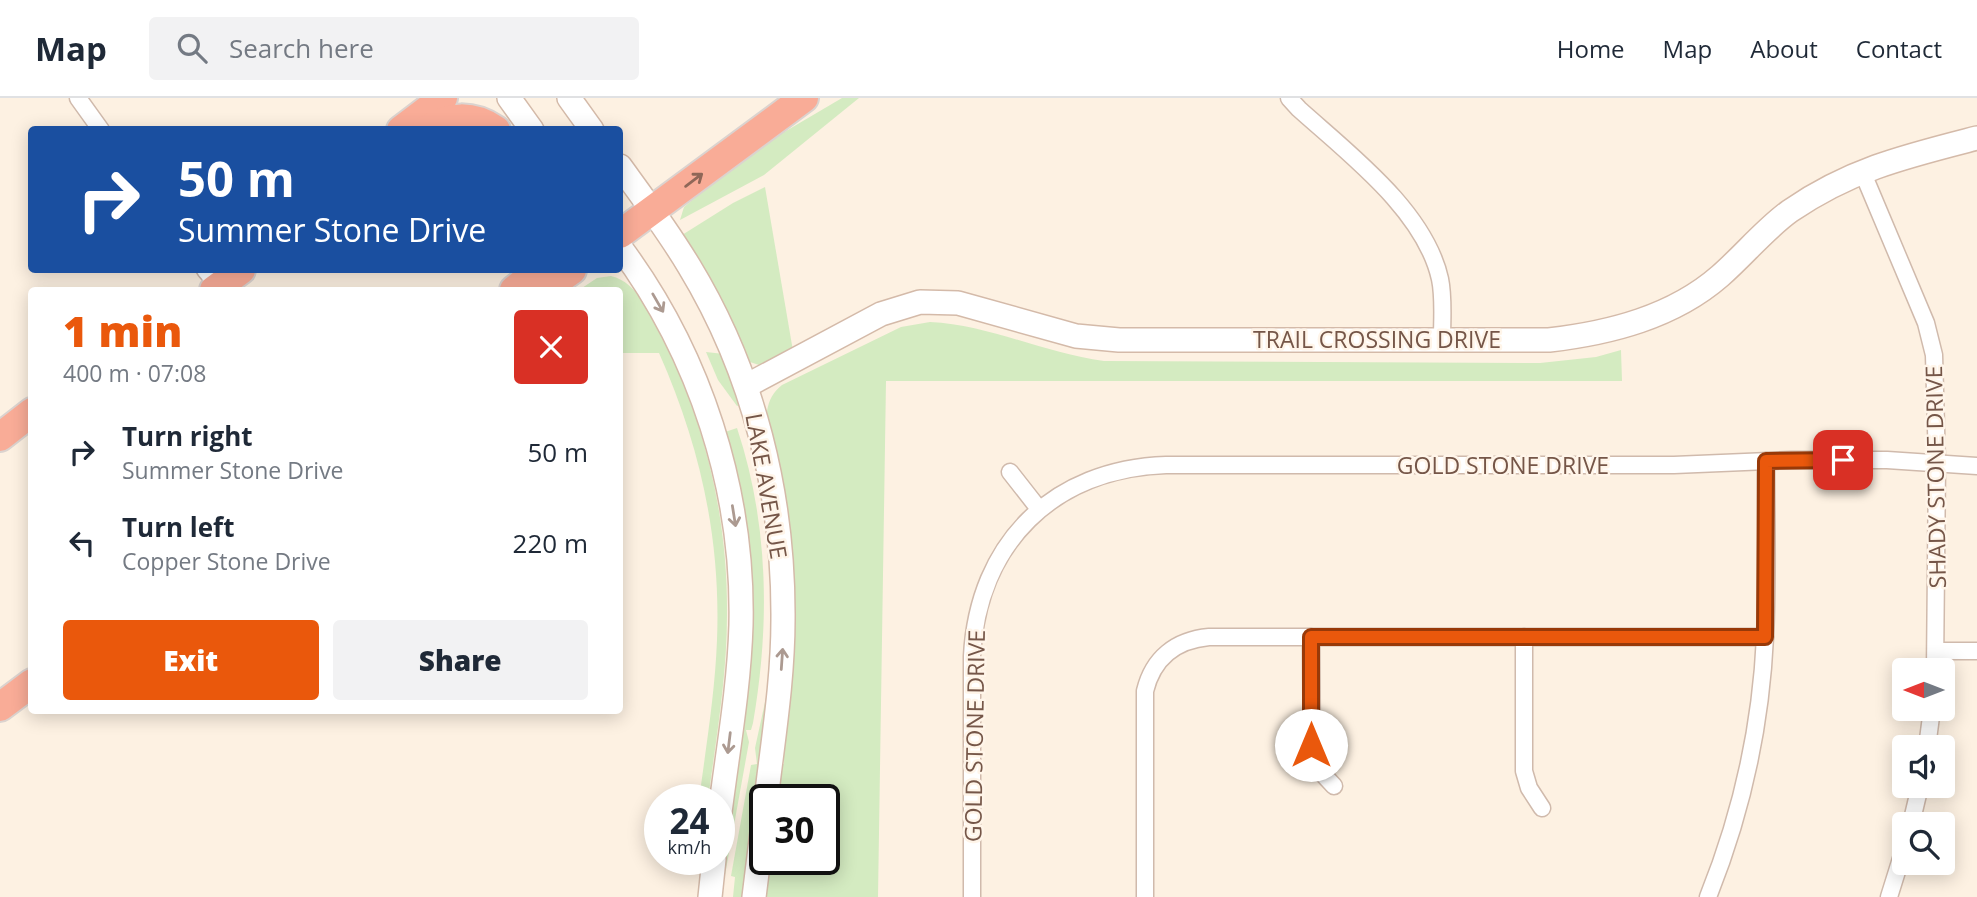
<!DOCTYPE html>
<meta charset="utf-8">
<style>
:root{--surface:#fff;--page:#f2f2f3;--text:#1f2937;--muted:#747a83;--line:#e0e1e3;--accent:#ea580c}
body{margin:0;font-family:"Open Sans",sans-serif;background:var(--page);color:var(--text);height:100vh;display:flex;flex-direction:column;font-size:26px;white-space:nowrap}
*{box-sizing:border-box;margin:0}
p{font-size:23px;color:var(--muted)}
.icon{flex:none;width:38px;height:38px;fill:none;stroke:currentColor;stroke-width:2;stroke-linecap:round;stroke-linejoin:round}
.map{position:relative;flex:1;overflow:hidden}
.details{position:absolute;left:28px;top:189px;width:595px;height:427px;display:flex;flex-direction:column;background:var(--surface);border-radius:7px;box-shadow:0 4px 18px #0003}
.details>*{flex:none}
.top-card{position:absolute;left:28px;top:28px;width:595px;height:147px;border-radius:7px;box-shadow:0 4px 18px #0003;background:#1a4fa0;color:#fff;overflow:hidden}
.needle{width:46px;rotate:270deg}
.tools{position:absolute;left:1892px;top:560px;display:grid;gap:14px}
.tools a{display:grid;place-items:center;width:63px;height:63px;border-radius:7px;background:var(--surface);box-shadow:0 4px 18px #0003;font-size:35px}
.speed{position:absolute;left:644px;top:686px;display:flex;gap:14px;font-size:35px;font-weight:700;text-align:center}
.speed>*{display:grid;place-content:center;width:91px;height:91px;border-radius:50%;background:var(--surface);box-shadow:0 4px 18px #0003;line-height:1}
.speed small{font-size:18px;font-weight:400}
.speed .limit{border:4px solid #111;border-radius:10px;background:#fff;color:#111}
.pin{position:absolute;display:grid;place-items:center;width:60px;height:60px;color:#fff;margin:-30px;border-radius:14px;box-shadow:0 4px 10px #0006}
.me{position:absolute;width:77px;margin:-38px;rotate:0deg;stroke-linejoin:round;filter:drop-shadow(0 0 5px #0008)}
.turn{display:flex;align-items:center;gap:24px;height:147px;padding:0 35px;font-size:32px}
.turn .icon{width:91px;height:91px;stroke-width:2.5}
.turn b{display:block;font-size:49px;line-height:60px}
.round{display:grid;place-items:center;flex:none;width:74px;height:74px;border-radius:7px;background:var(--page)}
.head{display:flex;align-items:center;justify-content:space-between;height:119px;padding:0 35px}
h1{font-size:42px;font-weight:800;line-height:52px;color:var(--accent)}
.button{display:flex;gap:14px;margin-top:auto;padding:14px 35px}
.button a{flex:1;height:80px;border-radius:7px;background:var(--accent);color:#fff;font-size:28px;font-weight:800;line-height:80px;text-align:center}
.button a+a{background:var(--page);color:var(--text)}
ul{padding:0;list-style:none}
li{display:flex;align-items:center;gap:21px;height:91px;padding:0 35px}
li div{flex:1}
li b{display:block;font-size:26px}
li em{font-style:normal}
header{display:flex;align-items:center;gap:42px;box-sizing:border-box;height:98px;padding:0 35px;background:var(--surface);border-bottom:2px solid var(--line)}
header strong{font-size:33px}
nav{display:flex;gap:38px;margin-inline-start:auto;font-size:24px}
.search{width:490px;height:63px;background:var(--page);display:flex;align-items:center;gap:18px;box-sizing:border-box;padding:0 24px;border-radius:7px;color:var(--muted);font-size:26px}
.map>svg:first-child{display:block}
.green{fill:#d4ebc1}
.lines{fill:none;stroke-linecap:round;stroke-linejoin:round}
.street-casing{stroke:#d0baac;stroke-width:19}
.secondary-casing{stroke:#d4baa9;stroke-width:26}
.highway-casing{stroke:#dbd3cf;stroke-width:32}
.street{stroke:#fff;stroke-width:16}
.secondary{stroke:#fff;stroke-width:23}
.highway{stroke:#f9ac97;stroke-width:28}
.oneway{stroke:#8f6758}
.oneway2{stroke:#ac9a91}
.route-casing{stroke:#983908;stroke-width:18}
.route{stroke:#ea580c;stroke-width:12}
.labels{text-anchor:middle;dominant-baseline:central;stroke-width:5;stroke-linejoin:round;paint-order:stroke}
.street-label{font-size:23px;fill:#755648;stroke:#fff5e9}
</style>
<header>
<strong>Map</strong>
<div class="search"><svg class="icon" aria-label="search" viewBox="0 0 24 24"><circle cx="10" cy="10" r="6"/><path d="M15 15l6 6"/></svg>Search here</div>
<nav><a>Home</a><a>Map</a><a>About</a><a>Contact</a></nav>
</header>
<div class="map">
<svg width="1977" height="799" viewBox="0 0 1977 799">
<rect width="100%" height="100%" fill="#fdf1e2"/>
<!-- green -->
<g class="green">
<path d="M842 0H859L764 77 680 122 684 109 715 83 769 43Z"/>
<path d="M765 89 793 253 762 268 750 264 745 258 682 137 733 105Z"/>
<path d="M611 178C639 185 650 217 663 241 706 326 728 422 727 517 727 579 716 641 708 702H699C706 649 715 595 717 542 721 441 700 347 659 255H620V192H579L597 180Z"/>
<path d="M930 224C990 227 1044 255 1104 263L1540 265 1596 259 1621 252 1622 283H886L878 799H763L768 761H824V702H775L780 666H784L782 643 781 394 767 313C769 302 773 294 782 287L901 229Z"/>
<path d="M706 254 724 256 743 306 737 308 718 282Z"/>
<path d="M737 330C769 426 770 527 753 625L751 632H746L749 644 721 799H718L739 618 725 334Z"/>
<path d="M752 348H756L773 444 776 541 746 799H733L735 779 731 778 751 667 757 666 755 650 767 595 773 522 772 467 766 414Z"/>
</g>
<g class="lines">
<defs>
<g id="street">
<path d="M78 0 101 32"/>
<path d="M1289 0 1299 11C1349 56 1425 113 1440 181 1444 200 1442 222 1442 240"/>
<path d="M1862 73 1926 225 1934 257 1937 366 1935 572"/>
<path d="M205 172 210 178"/>
<path d="M1010 374 1039 411"/>
<path d="M1311 539 1312 657 1320 673 1334 688"/>
<path d="M1524 539V673L1529 690 1542 710"/>
<path d="M1936 553H1977"/>
<path d="M1927 649 1932 611"/>
<path d="M1911 726 1920 688"/>
<path d="M972 799V558C978 445 1053 371 1166 367H1674L1792 362H1887L1977 368"/>
<path d="M1145 799V593C1153 560 1176 542 1209 539H1765"/>
<path d="M1708 799C1741 717 1761 627 1765 539 1768 480 1766 421 1766 363"/>
<path d="M1889 799 1904 751"/>
</g>
<g id="secondary">
<path d="M509 0 532 32"/>
<path d="M569 0 592 32"/>
<path d="M620 68C644 101 668 133 689 168 754 275 784 398 783 522 783 582 773 642 766 702"/>
<path d="M620 149C700 256 744 392 741 527 739 592 727 657 719 722"/>
<path d="M746 288 881 216 920 204 958 205 1076 238 1119 242H1549C1610 235 1673 219 1720 178 1744 157 1765 131 1790 113 1851 71 1907 58 1977 40"/>
<path d="M710 799 714 761"/>
<path d="M754 799 765 710"/>
</g>
<g id="highway">
<path d="M401 32 443 0"/>
<path d="M426 32C449 17 473 16 496 32"/>
<path d="M620 136 804 0"/>
<path d="M214 192 241 172"/>
<path d="M514 192 539 172"/>
<path d="M544 192 572 172"/>
<path d="M0 339 32 314"/>
<path d="M0 609 32 585"/>
</g>
</defs>
<!-- street casing -->
<use href="#street" class="street-casing"/>
<!-- secondary casing -->
<use href="#secondary" class="secondary-casing"/>
<!-- highway casing -->
<use href="#highway" class="highway-casing"/>
<!-- street -->
<use href="#street" class="street"/>
<!-- secondary -->
<use href="#secondary" class="secondary"/>
<!-- highway -->
<use href="#highway" class="highway"/>
</g>
<!-- one-way arrows -->
<defs><path id="oneway-shaft" d="M-6 0H5M1.5-3L5.5 0L1.5 3" fill="none" stroke-width="1.6" stroke-linecap="round" stroke-linejoin="round" transform="scale(1.75)"/></defs>
<use class="oneway" href="#oneway-shaft" transform="translate(694 82) rotate(-37)"/>
<g class="oneway2">
<use href="#oneway-shaft" transform="translate(658 205) rotate(60)"/>
<use href="#oneway-shaft" transform="translate(734 418) rotate(81)"/>
<use href="#oneway-shaft" transform="translate(782 561) rotate(-86)"/>
<use href="#oneway-shaft" transform="translate(729 645) rotate(97)"/>
</g>
<g class="lines">
<defs>
<path id="route" d="M1311 647V539H1765L1766 363 1843 362"/>
</defs>
<!-- route casing -->
<use href="#route" class="route-casing"/>
<!-- route -->
<use href="#route" class="route"/>
</g>
<g class="labels">
<!-- street labels -->
<g class="street-label">
<text x="1377" y="241">TRAIL CROSSING DRIVE</text>
<text x="1503" y="367">GOLD STONE DRIVE</text>
<text transform="translate(1935 379) rotate(-91)">SHADY STONE DRIVE</text>
<text transform="translate(767 388) rotate(80)">LAKE AVENUE</text>
<text transform="translate(974 638) rotate(-89)">GOLD STONE DRIVE</text>
</g>
</g>
</svg>
<div class="tools">
<a><svg class="needle" viewBox="-14 -14 28 28"><path d="M0-13l5 13h-10z" fill="#e53935"/><path d="M0 13l5-13h-10z" fill="#747a83"/></svg></a>
<a><svg class="icon" aria-label="sound" viewBox="0 0 24 24"><path d="M4 9h4l5-4v14l-5-4H4zM17 9q2 3 0 6"/></svg></a>
<a><svg class="icon" aria-label="search" viewBox="0 0 24 24"><circle cx="10" cy="10" r="6"/><path d="M15 15l6 6"/></svg></a>
</div>
<div class="speed"><div>24<small>km/h</small></div><div class="limit">30</div></div>
<div class="pin" style="left:1843px;top:362px;background:#d93025"><svg class="icon" aria-label="arrive" viewBox="0 0 24 24"><path d="M6 21V4h12l-3 4 3 4H6"/></svg></div>
<svg class="me" style="left:1311px;top:647px" viewBox="-20 -20 40 40"><circle r="19" fill="#fff"/><path d="M0-13L10 11 0 6-10 11z" fill="#ea580c"/></svg>
<div class="top-card">
<div class="turn"><svg class="icon" aria-label="right" viewBox="0 0 24 24"><path d="M7 20v-9h11M14 6l5 5-5 5"/></svg><div><b>50 m</b>Summer Stone Drive</div></div>
</div>
<section class="details">
<div class="head"><div><h1>1 min</h1><p>400 m · 07:08</p></div><a class="round" style="background:#d93025;color:#fff"><svg class="icon" aria-label="close" viewBox="0 0 24 24"><path d="M6 6l12 12M18 6L6 18"/></svg></a></div>
<ul>
<li><svg class="icon" aria-label="right" viewBox="0 0 24 24"><path d="M7 20v-9h11M14 6l5 5-5 5"/></svg><div><b>Turn right</b><p>Summer Stone Drive</p></div><em>50 m</em></li>
<li><svg class="icon" aria-label="left" viewBox="0 0 24 24"><path d="M17 20v-9H6M10 6l-5 5 5 5"/></svg><div><b>Turn left</b><p>Copper Stone Drive</p></div><em>220 m</em></li>
</ul>
<div class="button"><a>Exit</a><a>Share</a></div>
</section>
</div>
